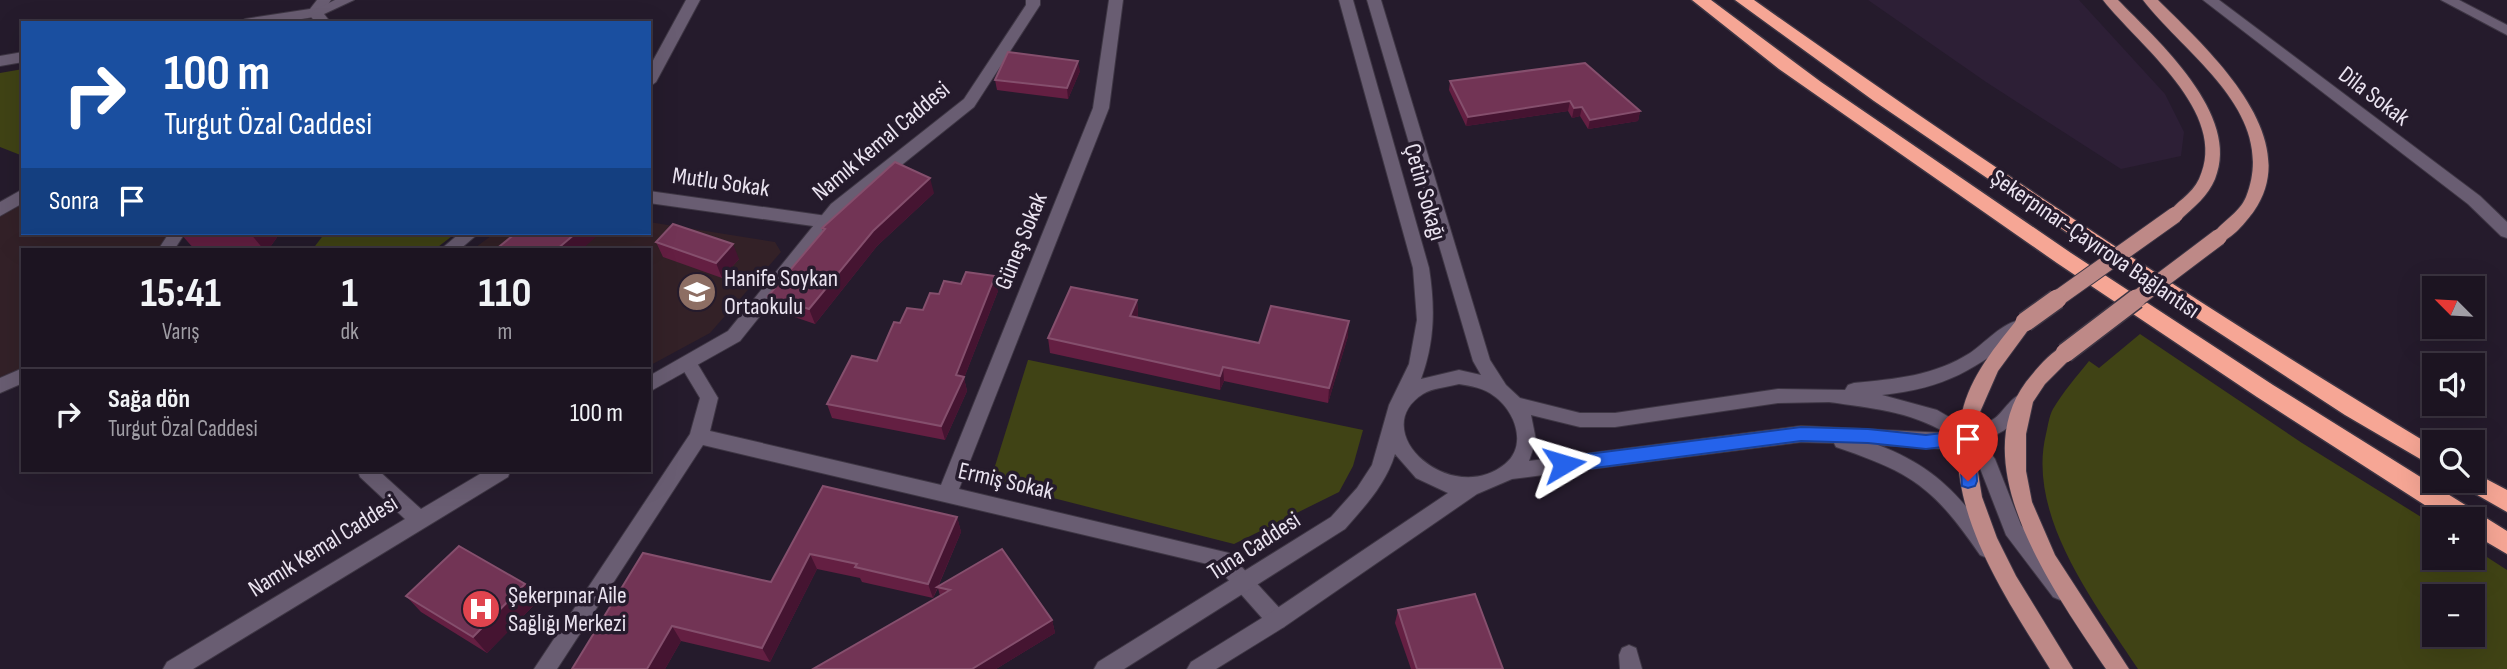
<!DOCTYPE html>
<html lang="tr">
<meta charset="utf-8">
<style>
:root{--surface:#1c1421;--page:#251d2a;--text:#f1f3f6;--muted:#a09ea5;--line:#3a333f}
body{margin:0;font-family:"Sofia Sans Condensed",sans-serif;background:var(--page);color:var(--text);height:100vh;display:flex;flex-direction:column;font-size:26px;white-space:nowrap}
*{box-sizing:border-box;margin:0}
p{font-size:23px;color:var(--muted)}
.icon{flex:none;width:38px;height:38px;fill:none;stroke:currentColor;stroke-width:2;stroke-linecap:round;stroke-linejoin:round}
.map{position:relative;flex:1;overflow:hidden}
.details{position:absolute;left:21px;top:248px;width:630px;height:224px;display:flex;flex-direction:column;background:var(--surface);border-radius:0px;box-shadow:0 7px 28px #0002,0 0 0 2px var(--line)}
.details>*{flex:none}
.hud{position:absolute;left:21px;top:21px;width:630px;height:214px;border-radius:0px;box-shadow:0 7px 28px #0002,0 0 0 2px var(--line);background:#1a4fa0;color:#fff;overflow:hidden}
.needle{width:46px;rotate:294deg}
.fabs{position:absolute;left:2422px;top:276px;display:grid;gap:14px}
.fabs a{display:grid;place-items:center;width:63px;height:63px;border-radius:0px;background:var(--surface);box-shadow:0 7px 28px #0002,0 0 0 2px var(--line);font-size:35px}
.pin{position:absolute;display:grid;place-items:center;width:60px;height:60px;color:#fff;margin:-72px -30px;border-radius:50% 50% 50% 0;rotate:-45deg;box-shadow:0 0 7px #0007}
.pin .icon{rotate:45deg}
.me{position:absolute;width:77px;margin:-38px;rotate:83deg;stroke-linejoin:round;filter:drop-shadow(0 0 5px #0008)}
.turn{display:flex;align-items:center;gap:24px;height:147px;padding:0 28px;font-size:32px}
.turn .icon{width:91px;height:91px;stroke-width:2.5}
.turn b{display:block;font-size:49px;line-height:60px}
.then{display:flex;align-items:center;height:66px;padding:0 28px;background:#0003;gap:14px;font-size:26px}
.eta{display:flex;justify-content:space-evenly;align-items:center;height:119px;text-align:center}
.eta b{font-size:42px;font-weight:700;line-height:49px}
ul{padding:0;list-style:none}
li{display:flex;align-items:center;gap:21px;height:91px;padding:0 28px;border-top:2px solid var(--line)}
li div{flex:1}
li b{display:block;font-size:26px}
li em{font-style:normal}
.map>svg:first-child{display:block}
.commercial{fill:#332128}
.built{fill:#2d1f36}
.education{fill:#332127}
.green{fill:#404315;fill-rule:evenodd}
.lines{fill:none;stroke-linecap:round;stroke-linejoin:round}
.minor-casing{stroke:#3e3644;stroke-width:2}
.tertiary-casing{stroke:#3e3644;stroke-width:2}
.primary-casing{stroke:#3e3644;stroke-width:2}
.motorway-casing{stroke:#3e3644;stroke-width:3}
.minor{fill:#695d72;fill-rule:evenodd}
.tertiary{fill:#695d72;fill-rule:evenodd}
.primary{fill:#be8987;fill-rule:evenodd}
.motorway{fill:#f6a695;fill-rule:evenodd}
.primary-bridge-far1-casing{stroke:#3e3644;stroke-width:18;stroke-linecap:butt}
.primary-bridge-casing{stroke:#3e3644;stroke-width:22;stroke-linecap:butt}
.primary-bridge-far1{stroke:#be8987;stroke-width:16}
.primary-bridge{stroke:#be8987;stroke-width:19}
.wall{fill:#641f42}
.shaded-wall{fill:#451431}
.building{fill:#723455;stroke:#854f6d;stroke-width:2}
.route{fill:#2563eb;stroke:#184099;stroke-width:2}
.labels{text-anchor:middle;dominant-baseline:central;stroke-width:7;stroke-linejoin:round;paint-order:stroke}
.street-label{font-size:24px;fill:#eae3f0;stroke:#251b2c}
.poi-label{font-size:24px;fill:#eae3f0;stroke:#251b2c;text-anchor:start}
</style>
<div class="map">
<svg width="2507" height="669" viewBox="0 0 2507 669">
<rect width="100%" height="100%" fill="#251b2c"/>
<!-- commercial -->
<path class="commercial" d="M23 196V233H176L164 250H23V376L0 387V212Z"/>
<!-- built -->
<path class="built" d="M1868 0H2079L2165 94 2184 132 2181 156 2121 169 1986 82Z"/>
<!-- education -->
<path class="education" d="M649 222 775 242 781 252 710 333 649 366V250H472L495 233H649Z"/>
<!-- green -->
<g class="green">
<path d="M23 69V156L0 147V73Z"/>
<path d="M325 233H456L434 250H312Z"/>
<path d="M2140 334 2302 443 2434 525V558H2473V548L2507 570V669H2138C2096 605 2026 516 2046 434 2048 426 2049 416 2053 409 2063 392 2077 376 2089 361L2099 368ZM2434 597H2473V635H2434Z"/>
<path d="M1028 360H1029L1363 430 1353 466 1339 492 1234 544 990 482Z"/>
</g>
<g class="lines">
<defs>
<g id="minor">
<path d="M317 0H331L320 16 277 23H238L245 19 310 9Z"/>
<path d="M1109 0H1123L1109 108 959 489 1229 553 1284 613 1287 620 1284 627 1277 629 1270 627 1216 566 703 445 557 669H534L690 434 700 398 679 363 682 358H694L718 398 710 431 941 485 1093 108Z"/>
<path d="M2203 0H2219L2480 196 2507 222V238L2501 236 2468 204Z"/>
<path d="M2441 0H2459L2507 25V35Z"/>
<path d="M23 52V62L0 66V56Z"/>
<path d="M23 189V203L0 216V202Z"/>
<path d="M649 191 827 216 835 222 827 228 649 203Z"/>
<path d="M460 233H479L459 250H440Z"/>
<path d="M23 368V383L0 393V378Z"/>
<path d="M1629 645 1636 648 1642 669H1620L1619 655 1622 648Z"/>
</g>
<g id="tertiary">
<path d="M335 0H354L324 14 331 23H316L308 13Z"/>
<path d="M686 0H700L656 82 649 87V68Z"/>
<path d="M1026 0H1040V5L974 107 843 212 740 341 649 392V376L728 331 831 204 964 99 1026 5Z"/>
<path d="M1339 0H1353L1429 268C1435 307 1435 341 1421 379L1459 370 1481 375 1473 361 1367 0H1381L1490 360 1506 385 1520 398 1580 413H1615L1778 389 1845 390 1848 385 1854 383C1895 379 1934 376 1970 353 1984 344 2008 316 2025 321L2028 326 2025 331C1975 369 1947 388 1882 395L1937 410 1968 428C1977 426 1987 424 1995 418 2006 410 2014 389 2030 395L2033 400C2022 420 2002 435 1981 440L1995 459 2021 525 2067 585 2070 591 2067 597 2060 600 2053 597 2006 535 1978 463 1962 445 1946 449 1878 445C1934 466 1960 495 1994 543L1997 549 1994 555 1987 558 1980 555C1934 488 1913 473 1836 447L1834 443 1801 442 1512 479 1477 494 1284 627 1216 669H1187L1191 662 1270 613 1448 493 1416 478 1395 454C1386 484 1365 506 1345 529L1124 669H1094L1098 662 1331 517 1357 488 1372 465 1389 405 1409 364 1417 320 1413 268ZM1459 384C1471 386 1484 388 1494 396 1515 411 1528 445 1505 464 1451 508 1365 431 1423 394 1432 388 1448 387 1459 384ZM1829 402C1871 408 1909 411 1946 433L1801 426 1529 461 1536 440 1531 415 1580 427H1615L1778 403Z"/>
<path d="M169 233H185L174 250H158Z"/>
<path d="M358 471H379L421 509 485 471H510L508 477 193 669H163L167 662 405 519 360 477Z"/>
</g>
<g id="primary">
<path d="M2103 0H2118C2157 40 2242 115 2215 179 2208 196 2194 207 2181 219H2169L2167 215C2175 202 2192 195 2199 179 2231 113 2137 44 2103 0Z"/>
<path d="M2143 0H2158C2206 48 2306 136 2254 211 2246 222 2232 239 2219 243L2211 237C2220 222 2239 214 2246 197 2279 113 2186 56 2143 0Z"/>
<path d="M2025 315 2031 317 2034 322 1998 371 1980 412 1975 455 1982 497 1997 538 2016 576 2073 669H2050C2004 594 1941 506 1962 413 1970 376 1996 346 2019 317Z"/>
<path d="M2065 346 2071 348 2074 353 2071 358 2045 384 2033 402 2026 434V471L2032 502 2055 555 2129 669H2106C2059 598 1962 468 2026 382 2036 370 2050 351 2065 346Z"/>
</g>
<g id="motorway">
<path d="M1692 0H1711L1821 82 2071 253 2273 385 2507 531V554L2473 534V520H2448L2257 397 2057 263 1779 69Z"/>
<path d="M1735 0H1754C1975 157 2202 307 2434 447V467L2345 415 2106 259 1874 101Z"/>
<path d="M2473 472 2507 490V512L2465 488 2462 481H2473Z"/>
</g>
</defs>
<!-- minor casing -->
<use href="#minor" class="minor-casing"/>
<!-- tertiary casing -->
<use href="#tertiary" class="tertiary-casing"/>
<!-- primary casing -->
<use href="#primary" class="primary-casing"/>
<!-- motorway casing -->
<use href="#motorway" class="motorway-casing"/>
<!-- minor -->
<use href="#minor" class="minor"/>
<!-- tertiary -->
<use href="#tertiary" class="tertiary"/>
<!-- primary -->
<use href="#primary" class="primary"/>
<!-- motorway -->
<use href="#motorway" class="motorway"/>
<defs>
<g id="primary-bridge-far1">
<path d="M2054 301 2175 215"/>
<path d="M2134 301 2219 237"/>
</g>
<g id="primary-bridge">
<path d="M2025 322 2057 299"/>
<path d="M2065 353 2136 299"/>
</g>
</defs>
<!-- primary-bridge-far1 casing -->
<use href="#primary-bridge-far1" class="primary-bridge-far1-casing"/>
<!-- primary-bridge casing -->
<use href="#primary-bridge" class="primary-bridge-casing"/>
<!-- primary-bridge-far1 -->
<use href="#primary-bridge-far1" class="primary-bridge-far1"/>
<!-- primary-bridge -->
<use href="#primary-bridge" class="primary-bridge"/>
</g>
<!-- wall -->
<g class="wall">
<path d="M1080 71 1068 99 997 90 995 80Z"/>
<path d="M1450 81 1640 111 1638 121 1588 129 1580 116 1572 118 1568 111 1466 126 1449 90Z"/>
<path d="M934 193 877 246 815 324 774 310 768 296 823 231 822 228Z"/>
<path d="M180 233H280L268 250H195Z"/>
<path d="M656 242 739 259 722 278 663 257Z"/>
<path d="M998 291 964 378 967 391 945 440 832 418 827 404 877 361 900 323 923 310 939 294Z"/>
<path d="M1137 300 1138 314 1137 318 1259 343 1348 336 1328 403 1224 381 1220 390 1050 353 1048 338Z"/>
<path d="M823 486 957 517 961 532 938 587 1052 620 1055 633 996 669H813L940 596 938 588 933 598 862 582 860 578 817 569 770 662 681 641 665 669H572L771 582Z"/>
<path d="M525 584 538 601 487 653 421 612 406 596Z"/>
<path d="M1398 610 1503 669H1411L1395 623Z"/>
</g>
<!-- shaded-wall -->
<g class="shaded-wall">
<path d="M1078 61 1080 71 1068 99 1067 88Z"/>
<path d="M1570 101 1568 111 1466 126 1468 117Z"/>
<path d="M1582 107 1580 116 1572 118 1574 108Z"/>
<path d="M1640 111 1638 121 1588 129 1590 120Z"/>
<path d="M930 178 934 193 877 246 815 324 809 309 873 231Z"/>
<path d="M252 233H280L268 250H264L251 234Z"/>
<path d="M576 233H593L596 237 581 250H556Z"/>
<path d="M733 244 739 259 722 278 716 263Z"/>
<path d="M995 276 998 291 964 378 967 391 945 440 941 426 956 375Z"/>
<path d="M1137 300 1138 314 1131 331 1130 316Z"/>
<path d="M1349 321 1348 336 1328 403 1329 388Z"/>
<path d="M1223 367 1224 381 1220 390V376Z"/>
<path d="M957 517 961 532 933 598 928 584Z"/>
<path d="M810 554 817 569 770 662 762 648Z"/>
<path d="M525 584 538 601 487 653 473 637Z"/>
<path d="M1052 620 1055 633 996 669H972Z"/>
<path d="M672 626 681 641 665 669H647Z"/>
</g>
<!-- building -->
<g class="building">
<path d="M1008 52 1078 61 1067 88 995 80Z"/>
<path d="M1585 63 1640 111 1590 120 1582 107 1574 108 1570 101 1468 117 1450 81Z"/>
<path d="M895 162 930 178 873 231 809 309 768 296 825 229 822 228Z"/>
<path d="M673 224 733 244 716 263 656 242Z"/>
<path d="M209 233H252L251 234Z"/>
<path d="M516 233H576L556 250H495Z"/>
<path d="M966 272 995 276 956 375 964 377 941 426 827 404 852 356 877 361 894 322 900 323 907 308 923 310 930 293 939 294 944 281 961 284Z"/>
<path d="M1071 287 1137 300 1130 316 1259 343 1271 306 1349 321 1329 388 1223 367 1220 376 1048 338Z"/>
<path d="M823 486 957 517 928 584 855 567 857 564 810 554 762 648 672 626 647 669H572L643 553 771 582Z"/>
<path d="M459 546 525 584 473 637 406 596Z"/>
<path d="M1002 549 1052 620 972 669H813L950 590 937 587Z"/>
<path d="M1475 594 1503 669H1417L1398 610Z"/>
</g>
<!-- route -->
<path class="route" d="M1801 427 1868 429 1926 435 1967 430 1973 432 1975 437 1977 481 1975 486 1968 488 1962 486 1959 445 1926 449 1868 443 1801 441 1564 472 1558 469 1555 464 1558 459 1564 457Z"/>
<!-- icons -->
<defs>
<symbol id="school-disc" viewBox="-11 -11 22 22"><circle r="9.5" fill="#8d6e63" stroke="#251b2c"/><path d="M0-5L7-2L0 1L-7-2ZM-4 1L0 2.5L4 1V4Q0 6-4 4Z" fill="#fff"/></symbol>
<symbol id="hospital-disc" viewBox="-11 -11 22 22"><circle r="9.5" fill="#e0444e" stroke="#251b2c"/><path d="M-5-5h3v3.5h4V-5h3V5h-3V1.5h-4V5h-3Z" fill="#fff"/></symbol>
</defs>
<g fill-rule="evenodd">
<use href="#school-disc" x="675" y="270" width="44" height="44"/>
<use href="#hospital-disc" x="459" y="587" width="44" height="44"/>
</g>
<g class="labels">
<!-- street labels -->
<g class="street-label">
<text transform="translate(2374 96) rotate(37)">Dila Sokak</text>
<text transform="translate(881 141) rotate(-40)">Namık Kemal Caddesi</text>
<text transform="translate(721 182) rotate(8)">Mutlu Sokak</text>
<text transform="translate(1425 192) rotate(74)">Çetin Sokağı</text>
<text transform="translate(1021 241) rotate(-68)">Güneş Sokak</text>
<text transform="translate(2095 244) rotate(34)">Şekerpınar-Çayırova Bağlantısı</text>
<text transform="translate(1006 481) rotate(13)">Ermiş Sokak</text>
<text transform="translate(323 546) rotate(-32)">Namık Kemal Caddesi</text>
<text transform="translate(1254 546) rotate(-33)">Tuna Caddesi</text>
</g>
<!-- poi labels -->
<g class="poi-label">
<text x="724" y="278">Hanife Soykan<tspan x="724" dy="28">Ortaokulu</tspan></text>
<text x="508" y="595">Şekerpınar Aile<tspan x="508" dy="28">Sağlığı Merkezi</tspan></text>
</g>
</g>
</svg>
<div class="fabs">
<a><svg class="needle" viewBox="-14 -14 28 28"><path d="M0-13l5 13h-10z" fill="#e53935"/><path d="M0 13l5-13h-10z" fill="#a09ea5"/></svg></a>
<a><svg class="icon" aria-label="sound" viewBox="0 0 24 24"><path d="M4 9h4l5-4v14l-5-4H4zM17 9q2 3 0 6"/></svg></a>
<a><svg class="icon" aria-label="search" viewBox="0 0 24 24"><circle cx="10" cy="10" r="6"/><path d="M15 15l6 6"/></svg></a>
<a>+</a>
<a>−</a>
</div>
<div class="pin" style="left:1968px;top:481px;background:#d93025"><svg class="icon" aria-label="arrive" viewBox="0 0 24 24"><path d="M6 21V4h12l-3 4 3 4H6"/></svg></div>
<svg class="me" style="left:1564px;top:464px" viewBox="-20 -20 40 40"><path d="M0-17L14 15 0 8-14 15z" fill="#2563eb" stroke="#fff" stroke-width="4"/></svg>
<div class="hud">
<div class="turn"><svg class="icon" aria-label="right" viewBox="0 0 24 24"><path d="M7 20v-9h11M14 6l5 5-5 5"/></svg><div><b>100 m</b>Turgut Özal Caddesi</div></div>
<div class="then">Sonra<svg class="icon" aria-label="arrive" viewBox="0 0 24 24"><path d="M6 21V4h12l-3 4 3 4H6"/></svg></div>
</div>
<section class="details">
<div class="eta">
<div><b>15:41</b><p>Varış</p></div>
<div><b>1</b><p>dk</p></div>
<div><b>110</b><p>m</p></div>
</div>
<ul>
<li><svg class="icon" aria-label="right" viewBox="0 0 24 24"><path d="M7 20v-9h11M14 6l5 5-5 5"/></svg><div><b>Sağa dön</b><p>Turgut Özal Caddesi</p></div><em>100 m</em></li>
</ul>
</section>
</div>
